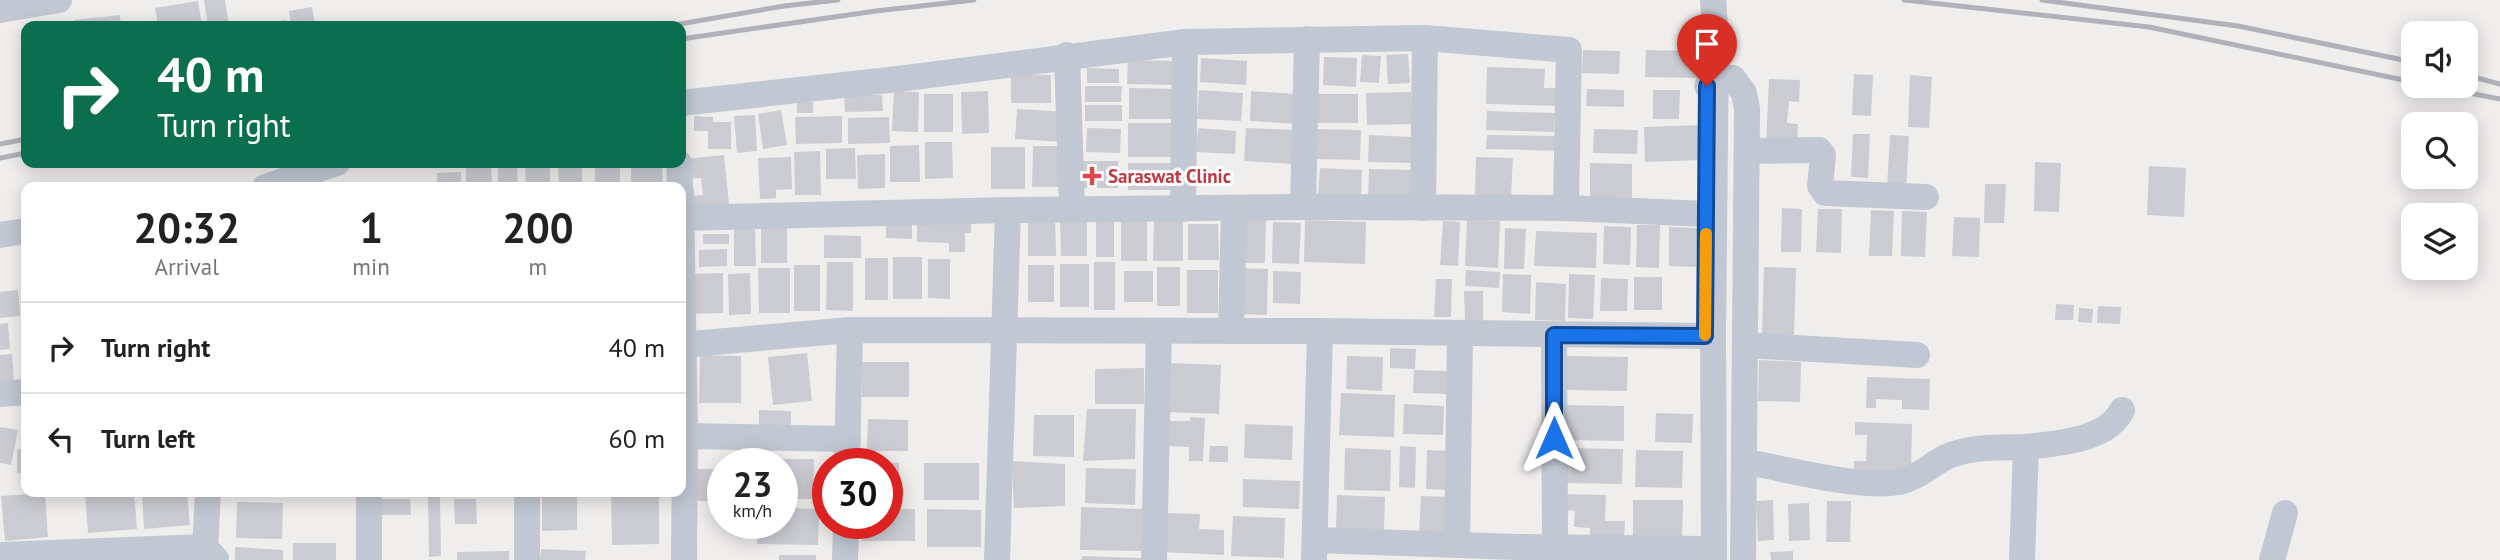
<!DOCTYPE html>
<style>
:root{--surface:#fff;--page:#f2f2f2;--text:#222;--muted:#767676;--line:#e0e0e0}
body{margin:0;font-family:"PT Sans",sans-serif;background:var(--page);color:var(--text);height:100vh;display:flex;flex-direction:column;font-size:26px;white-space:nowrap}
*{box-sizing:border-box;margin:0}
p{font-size:23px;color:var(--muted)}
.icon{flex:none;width:38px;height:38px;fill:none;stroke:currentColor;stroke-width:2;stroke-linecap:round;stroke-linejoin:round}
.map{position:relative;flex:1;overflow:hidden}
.panel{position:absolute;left:21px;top:182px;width:665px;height:315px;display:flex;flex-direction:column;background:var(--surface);border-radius:14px;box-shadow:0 4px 18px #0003}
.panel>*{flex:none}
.hud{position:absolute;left:21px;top:21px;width:665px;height:147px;border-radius:14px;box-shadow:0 4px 18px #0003;background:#0b6e4f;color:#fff;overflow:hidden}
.controls{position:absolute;left:2401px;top:21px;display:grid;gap:14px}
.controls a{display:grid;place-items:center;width:77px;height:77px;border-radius:14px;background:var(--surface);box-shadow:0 4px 18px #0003;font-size:35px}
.speed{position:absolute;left:707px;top:448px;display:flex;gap:14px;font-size:35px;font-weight:700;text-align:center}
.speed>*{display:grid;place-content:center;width:91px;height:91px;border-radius:50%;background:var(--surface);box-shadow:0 4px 18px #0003;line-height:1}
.speed small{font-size:18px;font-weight:400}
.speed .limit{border:10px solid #d22;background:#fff;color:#111}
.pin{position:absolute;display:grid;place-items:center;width:60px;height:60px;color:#fff;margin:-72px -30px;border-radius:50% 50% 50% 0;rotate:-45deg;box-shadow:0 0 7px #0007}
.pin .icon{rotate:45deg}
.me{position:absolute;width:77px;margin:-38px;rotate:0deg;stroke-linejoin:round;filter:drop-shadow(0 0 5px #0008)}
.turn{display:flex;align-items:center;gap:24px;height:147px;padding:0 21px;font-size:32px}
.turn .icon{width:91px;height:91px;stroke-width:2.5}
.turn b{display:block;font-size:49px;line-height:60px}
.eta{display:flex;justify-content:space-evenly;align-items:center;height:119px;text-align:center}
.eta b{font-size:42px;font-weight:600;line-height:49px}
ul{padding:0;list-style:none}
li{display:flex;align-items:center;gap:21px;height:91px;padding:0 21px;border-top:2px solid var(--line)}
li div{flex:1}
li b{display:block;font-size:26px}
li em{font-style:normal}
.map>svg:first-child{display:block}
.building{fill:#caccd2}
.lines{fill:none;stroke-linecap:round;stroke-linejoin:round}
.minor{stroke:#c1c8d3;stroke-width:26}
.rail{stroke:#b0b2b8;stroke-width:5}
.minor-bridge{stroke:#c1c8d3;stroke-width:26}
.route-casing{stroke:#114b97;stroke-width:18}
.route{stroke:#1a73e8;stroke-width:12}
.slow{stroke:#f59e0b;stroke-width:12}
.health-dot{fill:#e0444e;stroke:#fff;stroke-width:2.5}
.labels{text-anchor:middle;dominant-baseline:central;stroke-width:6;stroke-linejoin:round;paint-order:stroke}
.health-label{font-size:19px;font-weight:bold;fill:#be3a42;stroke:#fff;text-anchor:start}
</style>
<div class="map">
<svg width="2500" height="560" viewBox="0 0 2500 560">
<rect width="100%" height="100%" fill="#f0eeed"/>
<!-- building -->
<g class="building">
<path d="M204 0H225L229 26H208Z"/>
<path d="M198 1 202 26H158L155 8Z"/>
<path d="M312 7 315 26H291L289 11Z"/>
<path d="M120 15 121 26H75L74 20Z"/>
<path d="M286 20 287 26H266V23Z"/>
<path d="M1583 50 1620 51 1619 74 1582 73Z"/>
<path d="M1646 50 1700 51 1699 78 1645 77Z"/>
<path d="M1408 54 1410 83 1388 84 1386 55Z"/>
<path d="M1362 55 1381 56 1379 83 1360 82Z"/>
<path d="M1324 57 1357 58 1356 87 1323 85Z"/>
<path d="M1201 58 1247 61 1246 85 1200 82Z"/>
<path d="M1128 60 1176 61V85L1127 84Z"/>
<path d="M1487 67 1545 69 1544 88H1559V106L1486 104Z"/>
<path d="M1087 68 1119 69V83H1087Z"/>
<path d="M1011 74 1051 75V103H1011Z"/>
<path d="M1854 74 1873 75 1871 116 1852 115Z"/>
<path d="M1910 75 1932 77 1929 128 1908 127Z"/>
<path d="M1769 79 1800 80 1799 102 1789 101 1787 123 1798 124 1797 146 1766 145Z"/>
<path d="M1085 86H1122L1121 102H1085Z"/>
<path d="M1129 88 1179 89V119H1129Z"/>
<path d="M1587 89 1624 90V107L1586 106Z"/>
<path d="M1199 90 1243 93 1241 121 1197 119Z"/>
<path d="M1653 90H1680L1679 119H1653Z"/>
<path d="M894 91 919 92 918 132 892 131Z"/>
<path d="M988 91 989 133 962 134 961 92Z"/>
<path d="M1251 91 1296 94 1295 124 1250 121Z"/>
<path d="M1411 92 1412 124 1367 125 1366 93Z"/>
<rect x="924" y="94" width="29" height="38"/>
<path d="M1315 94H1358V123H1316Z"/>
<path d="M844 95H882L883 111 845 112Z"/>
<rect x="797" y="102" width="16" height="11"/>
<rect x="1085" y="105" width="37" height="16"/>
<path d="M1017 109 1066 112 1064 142 1015 139Z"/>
<path d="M781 110 787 145 763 149 758 114Z"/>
<path d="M1487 111 1555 113 1554 132 1486 130Z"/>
<path d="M755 115 757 151 737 153 734 116Z"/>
<path d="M694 116 713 117V122H731V149H708V131H694Z"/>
<path d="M842 116V143L796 144 795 117Z"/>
<path d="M889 117 890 143 848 144V118Z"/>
<rect x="1128" y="123" width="48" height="34"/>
<path d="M1700 125 1702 160 1645 162 1644 127Z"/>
<path d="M1087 128 1121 129 1120 153 1086 152Z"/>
<path d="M1198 128 1236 131 1235 154 1196 152Z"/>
<path d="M1246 128 1295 130 1293 164 1244 161Z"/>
<path d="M1316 129 1361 130 1360 160 1315 159Z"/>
<path d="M1594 129 1638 130 1637 154 1593 153Z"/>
<path d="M1853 134H1870L1868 178 1851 177Z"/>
<path d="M1369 135 1413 137 1412 163 1368 162Z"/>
<path d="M1487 135 1560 136V151L1486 149Z"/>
<path d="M1890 135 1909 136 1906 188 1887 187Z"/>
<path d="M925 142H952L953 178 925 179Z"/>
<path d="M919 145 920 182H890V146Z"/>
<path d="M1033 146H1064L1063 187H1032Z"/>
<rect x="991" y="147" width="34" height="42"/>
<path d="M855 148 856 179H826V149Z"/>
<path d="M820 151 821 195H795L794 152Z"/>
<path d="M885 154V188L858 189 857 155Z"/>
<path d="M724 155 729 204 689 208 688 196 703 195 701 178 687 179 685 159Z"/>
<path d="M791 157 792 189 776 190V198L760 199 758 158Z"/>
<path d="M1476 157 1513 158 1511 197 1475 196Z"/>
<rect x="1072" y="161" width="46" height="27"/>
<path d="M2035 162 2061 163 2059 212 2034 211Z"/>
<path d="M466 163H491L492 187H466Z"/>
<path d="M498 163H517L518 187H498Z"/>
<path d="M525 163H550V187H526Z"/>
<path d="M558 163H582V187H559Z"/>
<rect x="595" y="163" width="25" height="24"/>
<path d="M631 163H662L663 185H631Z"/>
<rect x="1128" y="163" width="49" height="27"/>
<path d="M1590 163 1632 164V199L1590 198Z"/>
<path d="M2149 166 2186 168 2184 217 2147 215Z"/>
<path d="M1320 168 1362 170 1361 198 1318 196Z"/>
<path d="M1369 169 1415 170 1414 200 1368 199Z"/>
<path d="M461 172V187H437V173Z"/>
<rect x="403" y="182" width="25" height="5"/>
<path d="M1985 184H2006L2004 223H1984Z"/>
<path d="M1782 208 1802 209 1801 252H1781Z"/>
<path d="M1818 209H1842L1841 253 1816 252Z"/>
<path d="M1871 210 1894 211 1892 256H1869Z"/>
<path d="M1902 211 1927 212 1925 257 1901 256Z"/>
<path d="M917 214 971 215V233H965V252H949V243L917 242Z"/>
<path d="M886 215H912V239L886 238Z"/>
<path d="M1028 216H1055L1056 256H1028Z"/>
<path d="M1114 216V257H1096V217Z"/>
<path d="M1954 217 1980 218 1979 257 1952 256Z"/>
<path d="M1154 219H1183V261H1153Z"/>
<path d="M1240 219 1266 220 1265 263H1238Z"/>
<path d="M1060 220H1087V256H1061Z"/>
<path d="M1305 220 1366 222 1365 264 1304 262Z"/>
<path d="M1467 220 1500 221 1498 268 1465 266Z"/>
<rect x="1121" y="221" width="26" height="40"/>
<path d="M1443 221 1460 222 1458 266 1440 265Z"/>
<path d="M1273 222 1301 223 1299 264 1272 263Z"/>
<path d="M1188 224H1218L1219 260H1188Z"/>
<path d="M734 225H755L756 266H734Z"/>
<rect x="761" y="225" width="26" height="38"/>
<path d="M1637 225H1660L1659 268 1636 267Z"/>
<path d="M1604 226 1631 227 1630 265 1603 264Z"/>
<path d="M1669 227 1697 228 1696 267 1669 266Z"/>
<path d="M1505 228 1526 229 1524 269H1504Z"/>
<path d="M1536 231 1597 233 1596 268 1534 266Z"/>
<rect x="703" y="234" width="26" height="10"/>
<path d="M824 235 861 236V258H824Z"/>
<path d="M727 249V266L699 267V250Z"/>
<rect x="893" y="257" width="29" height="42"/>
<rect x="865" y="258" width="23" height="42"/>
<path d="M928 259H950V299L928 298Z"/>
<path d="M827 262H853V311L826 310Z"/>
<rect x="1094" y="262" width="21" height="48"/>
<rect x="1060" y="264" width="29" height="43"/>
<rect x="794" y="265" width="26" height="46"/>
<rect x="1028" y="265" width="26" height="37"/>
<rect x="1157" y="267" width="23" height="39"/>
<path d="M1764 267 1796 268 1794 335 1762 334Z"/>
<path d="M758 268H790V313H759Z"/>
<path d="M1238 268 1268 269 1267 315 1236 314Z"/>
<rect x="1187" y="270" width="31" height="43"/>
<path d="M1466 270 1500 272 1499 288 1465 286Z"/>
<rect x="1124" y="271" width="29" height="31"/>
<path d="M1273 271 1301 272 1300 304 1273 303Z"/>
<path d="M723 273V313L689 314V274Z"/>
<path d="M750 273 751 314 729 315 728 274Z"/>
<path d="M1503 274 1531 275 1530 314 1502 312Z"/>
<path d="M1569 274 1595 275 1593 319 1568 318Z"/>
<rect x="1634" y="277" width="28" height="33"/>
<path d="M1601 278 1628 279 1627 311H1600Z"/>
<path d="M1436 279H1452L1451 317H1434Z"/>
<path d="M1536 282 1566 284 1565 321 1535 320Z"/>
<path d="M18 290 20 316 0 318V292Z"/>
<path d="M1464 291H1483V320H1465Z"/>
<path d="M2056 304 2074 305 2073 320H2055Z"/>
<path d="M2098 306 2121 307 2120 324 2097 323Z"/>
<path d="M2079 308 2093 309 2092 323 2078 322Z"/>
<path d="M8 323 10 349 0 350V324Z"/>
<path d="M1390 348 1416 349 1415 369 1390 368Z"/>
<path d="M807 353 812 401 773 405 768 357Z"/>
<path d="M12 354 14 382 0 383V355Z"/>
<path d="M700 355 741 356V403H699Z"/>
<path d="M1347 356 1383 357 1382 391 1346 389Z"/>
<path d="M1567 356 1628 357 1627 391 1567 390Z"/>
<path d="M1759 360 1801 362 1800 402 1758 401Z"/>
<rect x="862" y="362" width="47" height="35"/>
<path d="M1168 363 1221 365 1219 414 1166 412Z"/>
<path d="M1144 368V404H1095V369Z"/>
<path d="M1414 370 1447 371V394L1413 393Z"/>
<path d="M1867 377 1930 379 1929 410 1902 409V400L1876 399V408H1866Z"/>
<path d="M1341 393 1395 395 1394 437 1339 435Z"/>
<path d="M1404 404 1444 406 1443 435 1403 434Z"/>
<path d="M1562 405 1624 406V441L1561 440Z"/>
<path d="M1087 409H1136L1135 459 1083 461Z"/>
<path d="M759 410 791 411V432L759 431Z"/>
<path d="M1656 413 1693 414 1692 443 1655 442Z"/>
<path d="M1034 415H1074V457L1033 456Z"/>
<path d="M1190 417 1205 418 1203 461H1189V447L1169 446V421H1190Z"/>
<path d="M868 419 908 420V451H867Z"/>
<path d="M1855 422 1912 424 1911 473 1854 471V461H1866L1867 435H1855Z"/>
<path d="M1245 424 1293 426 1292 460 1244 458Z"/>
<path d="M0 427 18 430 11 465 0 463Z"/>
<path d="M1210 446H1228V462H1209Z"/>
<path d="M1400 446 1416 447 1415 488 1399 487Z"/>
<path d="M1345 448 1391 450 1390 491 1344 490Z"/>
<path d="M1565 448 1623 449 1622 484 1565 483Z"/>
<rect x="17" y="449" width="9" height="24"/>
<path d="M1427 450 1455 451 1454 490 1426 489Z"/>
<path d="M1636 450 1683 451 1682 488 1635 487Z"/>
<path d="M772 459H814L813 499H782V464H772Z"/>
<path d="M1012 461 1065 464V506L1014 508Z"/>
<path d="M899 463V492H887V463Z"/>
<rect x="924" y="463" width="55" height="37"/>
<path d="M1086 468 1136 469 1135 505 1085 503Z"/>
<rect x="689" y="469" width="34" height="32"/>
<path d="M1243 479 1300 481 1299 509 1243 507Z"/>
<path d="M85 492H134L137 529 88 533Z"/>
<path d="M142 492H187L190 525 144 529Z"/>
<path d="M542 492H577V530L542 531Z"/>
<path d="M611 492H659V544L612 545Z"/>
<path d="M45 493 48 537 5 541 1 496Z"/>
<path d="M1563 494 1606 495 1605 521H1625L1624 541 1590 540V528L1574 527 1575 511 1563 510Z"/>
<path d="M1337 495 1385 497 1384 530 1336 528Z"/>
<path d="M440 496 441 556 429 557 428 497Z"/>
<path d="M1421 496 1452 497 1451 536 1419 535Z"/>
<path d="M380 499H410L411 515H380Z"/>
<path d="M454 499H476L477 524H455Z"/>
<path d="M1633 500H1683L1682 543 1633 542Z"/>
<path d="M1773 500 1774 540 1758 541 1756 501Z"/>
<path d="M1827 501H1851L1850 542H1826Z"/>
<path d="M237 502 283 503 282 539 236 538Z"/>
<path d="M1809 503 1810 540 1789 541 1788 504Z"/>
<path d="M1081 507 1146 509 1145 551 1080 550Z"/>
<path d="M782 508 819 509 818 545 757 544V523H782Z"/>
<path d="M887 509H915V541H862V523H887Z"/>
<path d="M927 509 981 510V547H927Z"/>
<path d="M1163 513 1200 514 1199 529 1224 530V555L1162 552Z"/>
<path d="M1233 516 1285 518 1284 558 1231 556Z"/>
<rect x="293" y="543" width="43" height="17"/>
<path d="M235 547 283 550V560H235Z"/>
<path d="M541 549 586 551 585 560H540Z"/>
<path d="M509 551V560H457V552Z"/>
<path d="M1793 551V560H1771L1770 552Z"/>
<rect x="779" y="555" width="37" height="5"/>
<path d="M1082 556 1144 558V560H1081Z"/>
</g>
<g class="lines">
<!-- minor -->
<g class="minor">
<path d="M0 10 59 0"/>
<path d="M1067 55 1072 209"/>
<path d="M1707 86 1713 77 1733 78 1744 93 1747 109 1743 560"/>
<path d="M681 103 898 79 1185 42 1425 38 1569 50 1566 208"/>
<path d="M1747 151 1819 150 1823 155 1820 186 1825 193 1926 197"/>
<path d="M679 163 680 187"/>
<path d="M265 187 337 163"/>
<path d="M681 191 685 436 684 560"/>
<path d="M1303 207 1307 39"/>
<path d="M1423 208 1425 38"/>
<path d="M1183 209 1185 42"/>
<path d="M682 218 1008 210 1303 207 1566 208 1706 214"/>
<path d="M0 235 26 231"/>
<path d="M1231 331 1234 209"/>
<path d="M1554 335 1555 547"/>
<path d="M681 345 850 330 1320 331 1705 336"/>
<path d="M1745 345 1917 355"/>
<path d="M0 394 26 392"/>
<path d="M685 436 848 439"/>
<path d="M2026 447C2056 443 2107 441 2122 410"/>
<path d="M1746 462C1788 469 1859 489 1899 482 1918 478 1930 465 1946 457 1971 446 1999 448 2026 447L2022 560"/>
<path d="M847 464 850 330"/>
<path d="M208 492 205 547 216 559"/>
<path d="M1315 540 1517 547 1705 549"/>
<path d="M1457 545 1460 333"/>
<path d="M0 555 205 547"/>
<path d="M369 560V492"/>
<path d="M527 560V492"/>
<path d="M845 560 846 523"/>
<path d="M997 560 1008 210"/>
<path d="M1154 560 1159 331"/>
<path d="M1314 560 1320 331"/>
<path d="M2272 560 2285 513"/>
</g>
<!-- rail -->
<g class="rail">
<path d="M1904 0 2149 27 2413 82"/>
<path d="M2042 0 2238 26 2413 62"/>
<path d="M668 26 784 6 838 0"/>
<path d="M681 39 876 11 974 0"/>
<path d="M2466 75 2500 84"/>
<path d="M2434 86 2500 99"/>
<path d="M0 144 26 139"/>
<path d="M0 158 26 153"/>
</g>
<!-- minor-bridge -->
<path class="minor-bridge" d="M1713 0 1716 39 1713 332 1714 560"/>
</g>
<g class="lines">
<defs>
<path id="route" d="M1554 438V335L1705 336 1707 86"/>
</defs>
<!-- route casing -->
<use href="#route" class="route-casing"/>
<!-- route -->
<use href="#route" class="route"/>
<!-- slow -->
<path class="slow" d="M1705 335 1706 234"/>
</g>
<!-- markers -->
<path class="health-dot" d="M1088.5 165.5h7v7h7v7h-7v7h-7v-7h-7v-7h7z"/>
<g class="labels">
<!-- health labels -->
<g class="health-label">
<text x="1108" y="176">Saraswat Clinic</text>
</g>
</g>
</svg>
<div class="controls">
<a><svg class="icon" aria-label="sound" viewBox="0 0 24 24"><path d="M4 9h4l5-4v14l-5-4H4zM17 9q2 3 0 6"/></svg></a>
<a><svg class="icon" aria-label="search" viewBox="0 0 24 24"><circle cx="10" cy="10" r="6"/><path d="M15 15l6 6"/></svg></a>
<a><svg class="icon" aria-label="layers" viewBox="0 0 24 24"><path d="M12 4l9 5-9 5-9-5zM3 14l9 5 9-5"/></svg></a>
</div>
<div class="speed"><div>23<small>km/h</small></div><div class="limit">30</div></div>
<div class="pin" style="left:1707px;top:86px;background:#d93025"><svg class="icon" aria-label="arrive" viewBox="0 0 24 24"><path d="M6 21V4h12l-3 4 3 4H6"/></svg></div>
<svg class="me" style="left:1554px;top:438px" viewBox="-20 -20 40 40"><path d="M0-17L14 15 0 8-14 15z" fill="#1a73e8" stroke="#fff" stroke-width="4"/></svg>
<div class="hud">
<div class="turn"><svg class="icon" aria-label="right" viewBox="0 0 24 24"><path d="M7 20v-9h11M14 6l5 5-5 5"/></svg><div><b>40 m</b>Turn right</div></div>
</div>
<section class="panel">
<div class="eta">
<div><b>20:32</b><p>Arrival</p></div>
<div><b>1</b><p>min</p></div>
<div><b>200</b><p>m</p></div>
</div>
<ul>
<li><svg class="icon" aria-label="right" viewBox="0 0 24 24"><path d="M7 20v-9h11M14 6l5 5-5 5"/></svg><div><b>Turn right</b></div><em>40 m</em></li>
<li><svg class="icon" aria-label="left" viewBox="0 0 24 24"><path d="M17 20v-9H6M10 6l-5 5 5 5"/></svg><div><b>Turn left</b></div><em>60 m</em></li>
</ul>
</section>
</div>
